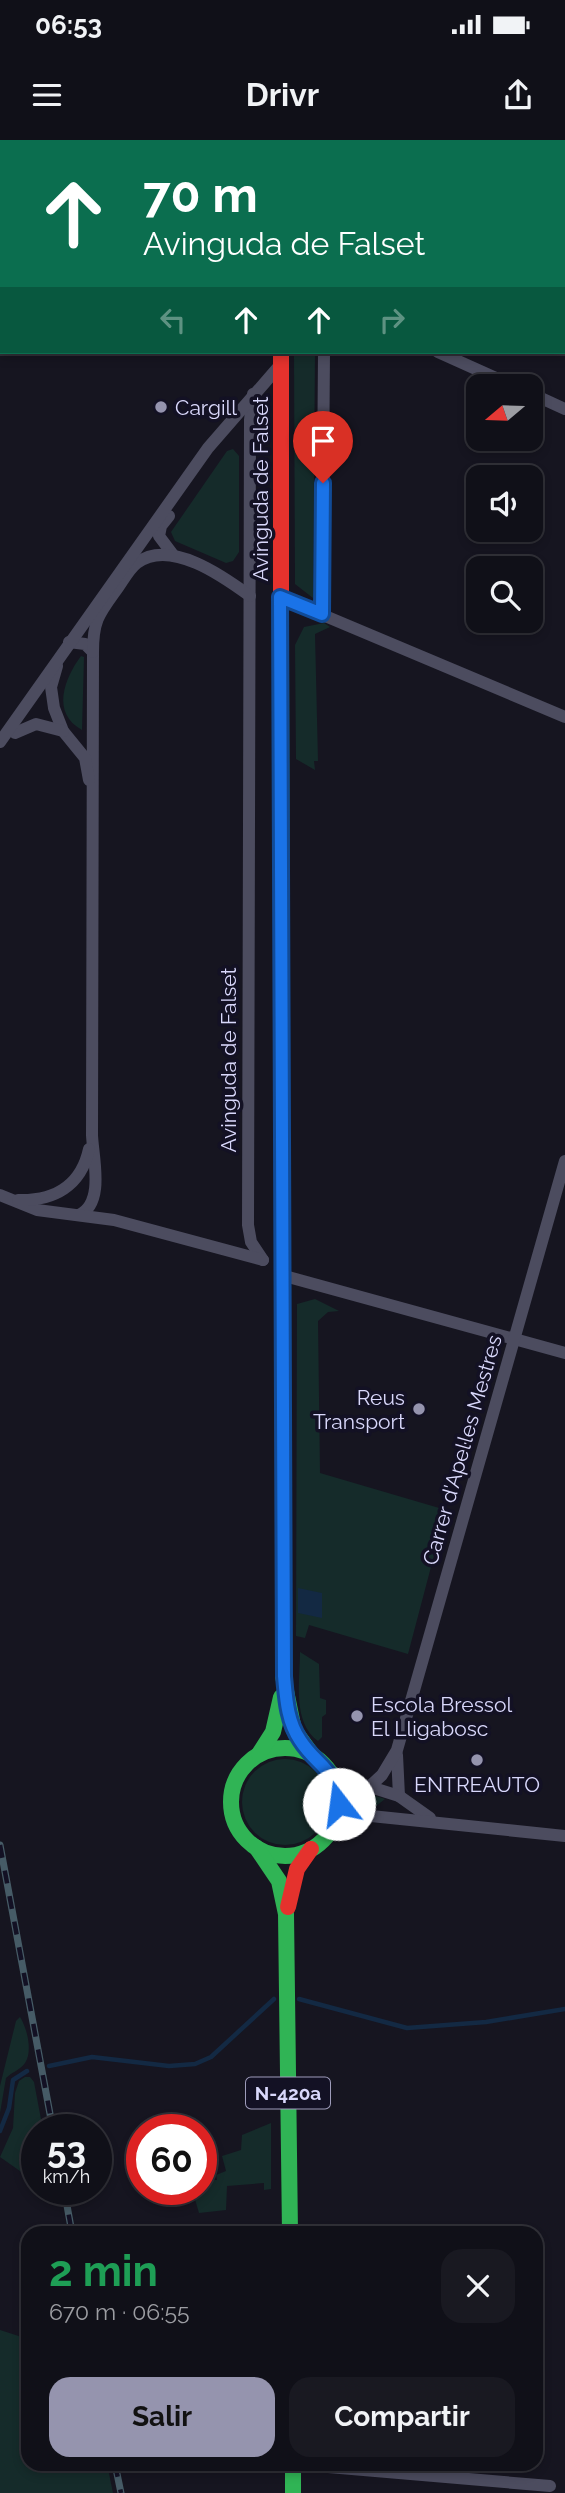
<!DOCTYPE html>
<html lang="es">
<meta charset="utf-8">
<style>
:root{--surface:#101018;--page:#191921;--text:#f1f3f6;--muted:#9c9da2;--line:#303037;--accent:#9594ae}
body{margin:0;font-family:Raleway,sans-serif;background:var(--page);color:var(--text);height:100vh;display:flex;flex-direction:column;font-size:26px;white-space:nowrap}
*{box-sizing:border-box;margin:0}
p{font-size:23px;color:var(--muted)}
.icon{flex:none;width:38px;height:38px;fill:none;stroke:currentColor;stroke-width:2;stroke-linecap:round;stroke-linejoin:round}
.map{position:relative;flex:1;overflow:hidden}
.side{position:absolute;left:21px;top:2086px;width:522px;height:245px;display:flex;flex-direction:column;background:var(--surface);border-radius:21px;box-shadow:0 4px 10px #0003,0 0 0 2px var(--line)}
.side>*{flex:none}
.banner{position:absolute;left:0px;top:0px;width:565px;height:214px;box-shadow:0 4px 10px #0003,0 0 0 2px var(--line);background:#0b6e4f;color:#fff;overflow:hidden}
.needle{width:46px;rotate:251deg}
.controls{position:absolute;left:466px;top:234px;display:grid;gap:14px}
.controls a{display:grid;place-items:center;width:77px;height:77px;border-radius:14px;background:var(--surface);box-shadow:0 4px 10px #0003,0 0 0 2px var(--line);font-size:35px}
.speed{position:absolute;left:21px;top:1974px;display:flex;gap:14px;font-size:35px;font-weight:700;text-align:center}
.speed>*{display:grid;place-content:center;width:91px;height:91px;border-radius:50%;background:var(--surface);box-shadow:0 4px 10px #0003,0 0 0 2px var(--line);line-height:1}
.speed small{font-size:18px;font-weight:400}
.speed .limit{border:10px solid #d22;background:#fff;color:#111}
.pin{position:absolute;display:grid;place-items:center;width:60px;height:60px;color:#fff;margin:-72px -30px;border-radius:50% 50% 50% 0;rotate:-45deg;box-shadow:0 0 7px #0007}
.pin .icon{rotate:45deg}
.me{position:absolute;width:77px;margin:-38px;rotate:345deg;stroke-linejoin:round;filter:drop-shadow(0 0 5px #0008)}
.turn{display:flex;align-items:center;gap:24px;height:147px;padding:0 28px;font-size:32px}
.turn .icon{width:91px;height:91px;stroke-width:2.5}
.turn b{display:block;font-size:49px;line-height:60px}
.lanes{display:flex;align-items:center;height:66px;padding:0 28px;background:#0003;justify-content:center;gap:35px;direction:ltr}
.lanes .off{opacity:.35}
.round{display:grid;place-items:center;flex:none;width:74px;height:74px;border-radius:21px;background:var(--page)}
.overview{display:flex;align-items:center;justify-content:space-between;height:119px;padding:0 28px}
h1{font-size:42px;font-weight:700;line-height:52px;color:#1e9e55}
.primary-button{display:flex;gap:14px;margin-top:auto;padding:14px 28px}
.primary-button a{flex:1;height:80px;border-radius:21px;background:var(--accent);color:#111;font-size:28px;font-weight:700;line-height:80px;text-align:center}
.primary-button a+a{background:var(--page);color:var(--text)}
.status{display:flex;justify-content:space-between;align-items:center;height:49px;padding:0 35px;background:var(--surface);direction:ltr}
.status svg{height:19px;fill:currentColor}
header{display:flex;justify-content:space-between;align-items:center;height:91px;padding:0 28px;background:var(--surface);font-size:32px;font-weight:700}
.map>svg:first-child{display:block}
.green{fill:#152b2a}
.water{fill:#132943}
.lines{fill:none;stroke-linecap:round;stroke-linejoin:round}
.stream{stroke:#132943;stroke-width:4.5}
.street{stroke:#4c4c5f;stroke-width:12}
.fast{stroke:#30b455;stroke-width:16}
.slow{stroke:#ff9f0a;stroke-width:16}
.jam{stroke:#e5322d;stroke-width:16}
.rail-casing{stroke:#465b66;stroke-width:7}
.rail{stroke:#131124;stroke-width:4.5;stroke-dasharray:13;stroke-linecap:butt}
.route-casing{stroke:#114b97;stroke-width:18}
.route{stroke:#1a73e8;stroke-width:12}
.poi-dot{fill:#9594ae;stroke:#131124;stroke-width:2.5}
.labels{text-anchor:middle;dominant-baseline:central;stroke-width:7;stroke-linejoin:round;paint-order:stroke}
.shield{fill:#131124;stroke:#9e9cba;stroke-width:2}
.shield-label{font-size:19px;font-weight:bold;fill:#d9d8fb}
.poi-label{font-size:21px;fill:#d9d8fb;stroke:#131124;text-anchor:start}
.street-label{font-size:21px;fill:#d9d8fb;stroke:#131124}
</style>
<div class="status"><b>06:53</b><svg viewBox="0 0 49 12"><path d="M0 12V9h3v3zM5 12V6h3v6zM10 12V3h3v9zM15 12V0h3v12zM26 1h20v11H26zM47 4h2v5h-2z"/></svg></div>
<header><svg class="icon" aria-label="menu" viewBox="0 0 24 24"><path d="M4 6h16M4 12h16M4 18h16"/></svg>Drivr<svg class="icon" aria-label="share" viewBox="0 0 24 24"><path d="M12 15V3M7 8l5-5 5 5M5 13v7h14v-7"/></svg></header>
<div class="map">
<svg width="565" height="2353" viewBox="0 0 565 2353">
<rect width="100%" height="100%" fill="#161520"/>
<!-- green -->
<g class="green">
<path d="M294 212H315L313 458 295 444Z"/>
<path d="M233 309 239 316V412L233 421 226 423 175 401 171 392 227 311Z"/>
<path d="M324 483 330 487 315 494 318 621H314L315 630 296 619 295 505 304 487Z"/>
<path d="M81 516 84 517 82 590C51 573 64 539 81 516Z"/>
<path d="M315 1159 339 1171 328 1172 318 1181 320 1333 446 1370 408 1514 309 1485 305 1498 296 1496 297 1164Z"/>
<path d="M300 1512 319 1524 320 1558 326 1560V1574L322 1577V1597L318 1601C292 1582 300 1541 300 1512Z"/>
<circle cx="285" cy="1662" r="43"/>
<path d="M348 1647 385 1659 372 1669 346 1676Z"/>
<path d="M20 1877C27 1888 33 1911 25 1923 20 1930 12 1932 6 1938L0 1973V1946L16 1881Z"/>
<path d="M25 1937H30L34 1942 43 1990H37V2043L0 2017 13 1988 15 1953 19 1941Z"/>
<path d="M271 1983V2049L264 2050V2043L227 2046 226 2070 199 2073 192 2049H201V2025L207 2040H217L216 2035 226 2031 222 2016 241 2010 242 1995Z"/>
<path d="M0 2190 28 2199V2324H107L113 2353H0Z"/>
</g>
<!-- water -->
<path class="water" d="M298 1448 322 1453V1478L298 1473Z"/>
<g class="lines">
<!-- stream -->
<g class="stream">
<path d="M299 1859 407 1888 486 1882 565 1869"/>
<path d="M49 1926 92 1917 169 1926 195 1924 211 1917 274 1859"/>
<path d="M0 1991 9 1968 13 1940 27 1931"/>
</g>
<!-- street -->
<g class="street">
<path d="M325 2V0"/>
<path d="M438 212 516 247"/>
<path d="M530 253 565 269"/>
<path d="M253 254 250 280 248 1085 251 1102 263 1120"/>
<path d="M169 376 161 386 159 396 174 416"/>
<path d="M280 457 565 577"/>
<path d="M322 474 324 212"/>
<path d="M69 502 85 504 93 512 92 995C93 1018 105 1063 79 1075"/>
<path d="M93 512C93 480 99 474 117 449 123 441 129 429 137 423 170 398 224 437 250 456"/>
<path d="M57 526 51 547 54 568 63 591 85 618 89 640"/>
<path d="M15 593 36 584 63 591"/>
<path d="M0 602 208 308 281 224"/>
<path d="M0 1055 37 1070 114 1080 263 1120"/>
<path d="M18 1060C54 1061 81 1046 89 1009"/>
<path d="M281 1135 565 1213"/>
<path d="M397 1615 399 1656"/>
<path d="M329 1630 348 1640 399 1656 430 1678"/>
<path d="M369 1647 382 1635 397 1610 565 1021"/>
<path d="M331 1689 371 1676 565 1696"/>
<path d="M293 2324 550 2346"/>
</g>
<!-- fast -->
<g class="fast">
<path d="M281 512 282 1013"/>
<path d="M283 1306V1536L294 1590 313 1616"/>
<circle cx="285" cy="1662" r="54"/>
<path d="M259 1614 273 1592 281 1557"/>
<path d="M256 1707 279 1741 286 1774 290 2093"/>
<path d="M293 2324V2353"/>
</g>
<!-- slow -->
<g class="slow">
<path d="M282 0V2"/>
<path d="M282 1013 283 1306"/>
</g>
<!-- jam -->
<g class="jam">
<path d="M281 212V512"/>
<path d="M288 1767 297 1729 311 1709"/>
</g>
<defs>
<g id="rail">
<path d="M0 1705 53 1990"/>
<path d="M64 2049 72 2093"/>
<path d="M115 2324 121 2353"/>
</g>
</defs>
<!-- rail casing -->
<use href="#rail" class="rail-casing"/>
<!-- rail -->
<use href="#rail" class="rail"/>
</g>
<g class="lines">
<defs>
<path id="route" d="M323 343 322 474 280 457 284 1536C286 1558 287 1581 300 1600 317 1627 335 1626 339 1664"/>
</defs>
<!-- route casing -->
<use href="#route" class="route-casing"/>
<!-- route -->
<use href="#route" class="route"/>
</g>
<!-- markers -->
<g class="poi-dot">
<circle cx="161" cy="267" r="7"/>
<circle cx="419" cy="1269" r="7"/>
<circle cx="357" cy="1576" r="7"/>
<circle cx="477" cy="1620" r="7"/>
</g>
<g class="labels">
<!-- shield labels -->
<rect class="shield" x="246" y="1937.5" width="84" height="31" rx="5"/>
<g class="shield-label">
<text x="288" y="1953">N-420a</text>
</g>
<!-- poi labels -->
<g class="poi-label">
<text x="175" y="267">Cargill</text>
<text x="405" y="1257" text-anchor="end">Reus<tspan x="405" dy="24">Transport</tspan></text>
<text x="371" y="1564">Escola Bressol<tspan x="371" dy="24">El Lligabosc</tspan></text>
<text x="477" y="1644" text-anchor="middle">ENTREAUTO</text>
</g>
<!-- street labels -->
<g class="street-label">
<text transform="translate(260 349) rotate(-90)">Avinguda de Falset</text>
<text transform="translate(228 920) rotate(-90)">Avinguda de Falset</text>
<text transform="translate(462 1310) rotate(-74)">Carrer d'Apel·les Mestres</text>
</g>
</g>
</svg>
<div class="controls">
<a><svg class="needle" viewBox="-14 -14 28 28"><path d="M0-13l5 13h-10z" fill="#e53935"/><path d="M0 13l5-13h-10z" fill="#9c9da2"/></svg></a>
<a><svg class="icon" aria-label="sound" viewBox="0 0 24 24"><path d="M4 9h4l5-4v14l-5-4H4zM17 9q2 3 0 6"/></svg></a>
<a><svg class="icon" aria-label="search" viewBox="0 0 24 24"><circle cx="10" cy="10" r="6"/><path d="M15 15l6 6"/></svg></a>
</div>
<div class="speed"><div>53<small>km/h</small></div><div class="limit">60</div></div>
<div class="pin" style="left:323px;top:343px;background:#d93025"><svg class="icon" aria-label="arrive" viewBox="0 0 24 24"><path d="M6 21V4h12l-3 4 3 4H6"/></svg></div>
<svg class="me" style="left:339px;top:1664px" viewBox="-20 -20 40 40"><circle r="19" fill="#fff"/><path d="M0-13L10 11 0 6-10 11z" fill="#1a73e8"/></svg>
<div class="banner">
<div class="turn"><svg class="icon" aria-label="ahead" viewBox="0 0 24 24"><path d="M12 20V5M6 11l6-6 6 6"/></svg><div><b>70 m</b>Avinguda de Falset</div></div>
<div class="lanes"><svg class="icon off" aria-label="left" viewBox="0 0 24 24"><path d="M17 20v-9H6M10 6l-5 5 5 5"/></svg><svg class="icon" aria-label="ahead" viewBox="0 0 24 24"><path d="M12 20V5M6 11l6-6 6 6"/></svg><svg class="icon" aria-label="ahead" viewBox="0 0 24 24"><path d="M12 20V5M6 11l6-6 6 6"/></svg><svg class="icon off" aria-label="right" viewBox="0 0 24 24"><path d="M7 20v-9h11M14 6l5 5-5 5"/></svg></div>
</div>
<section class="side">
<div class="overview"><div><h1>2 min</h1><p>670 m · 06:55</p></div><a class="round"><svg class="icon" aria-label="close" viewBox="0 0 24 24"><path d="M6 6l12 12M18 6L6 18"/></svg></a></div>
<div class="primary-button"><a>Salir</a><a>Compartir</a></div>
</section>
</div>
